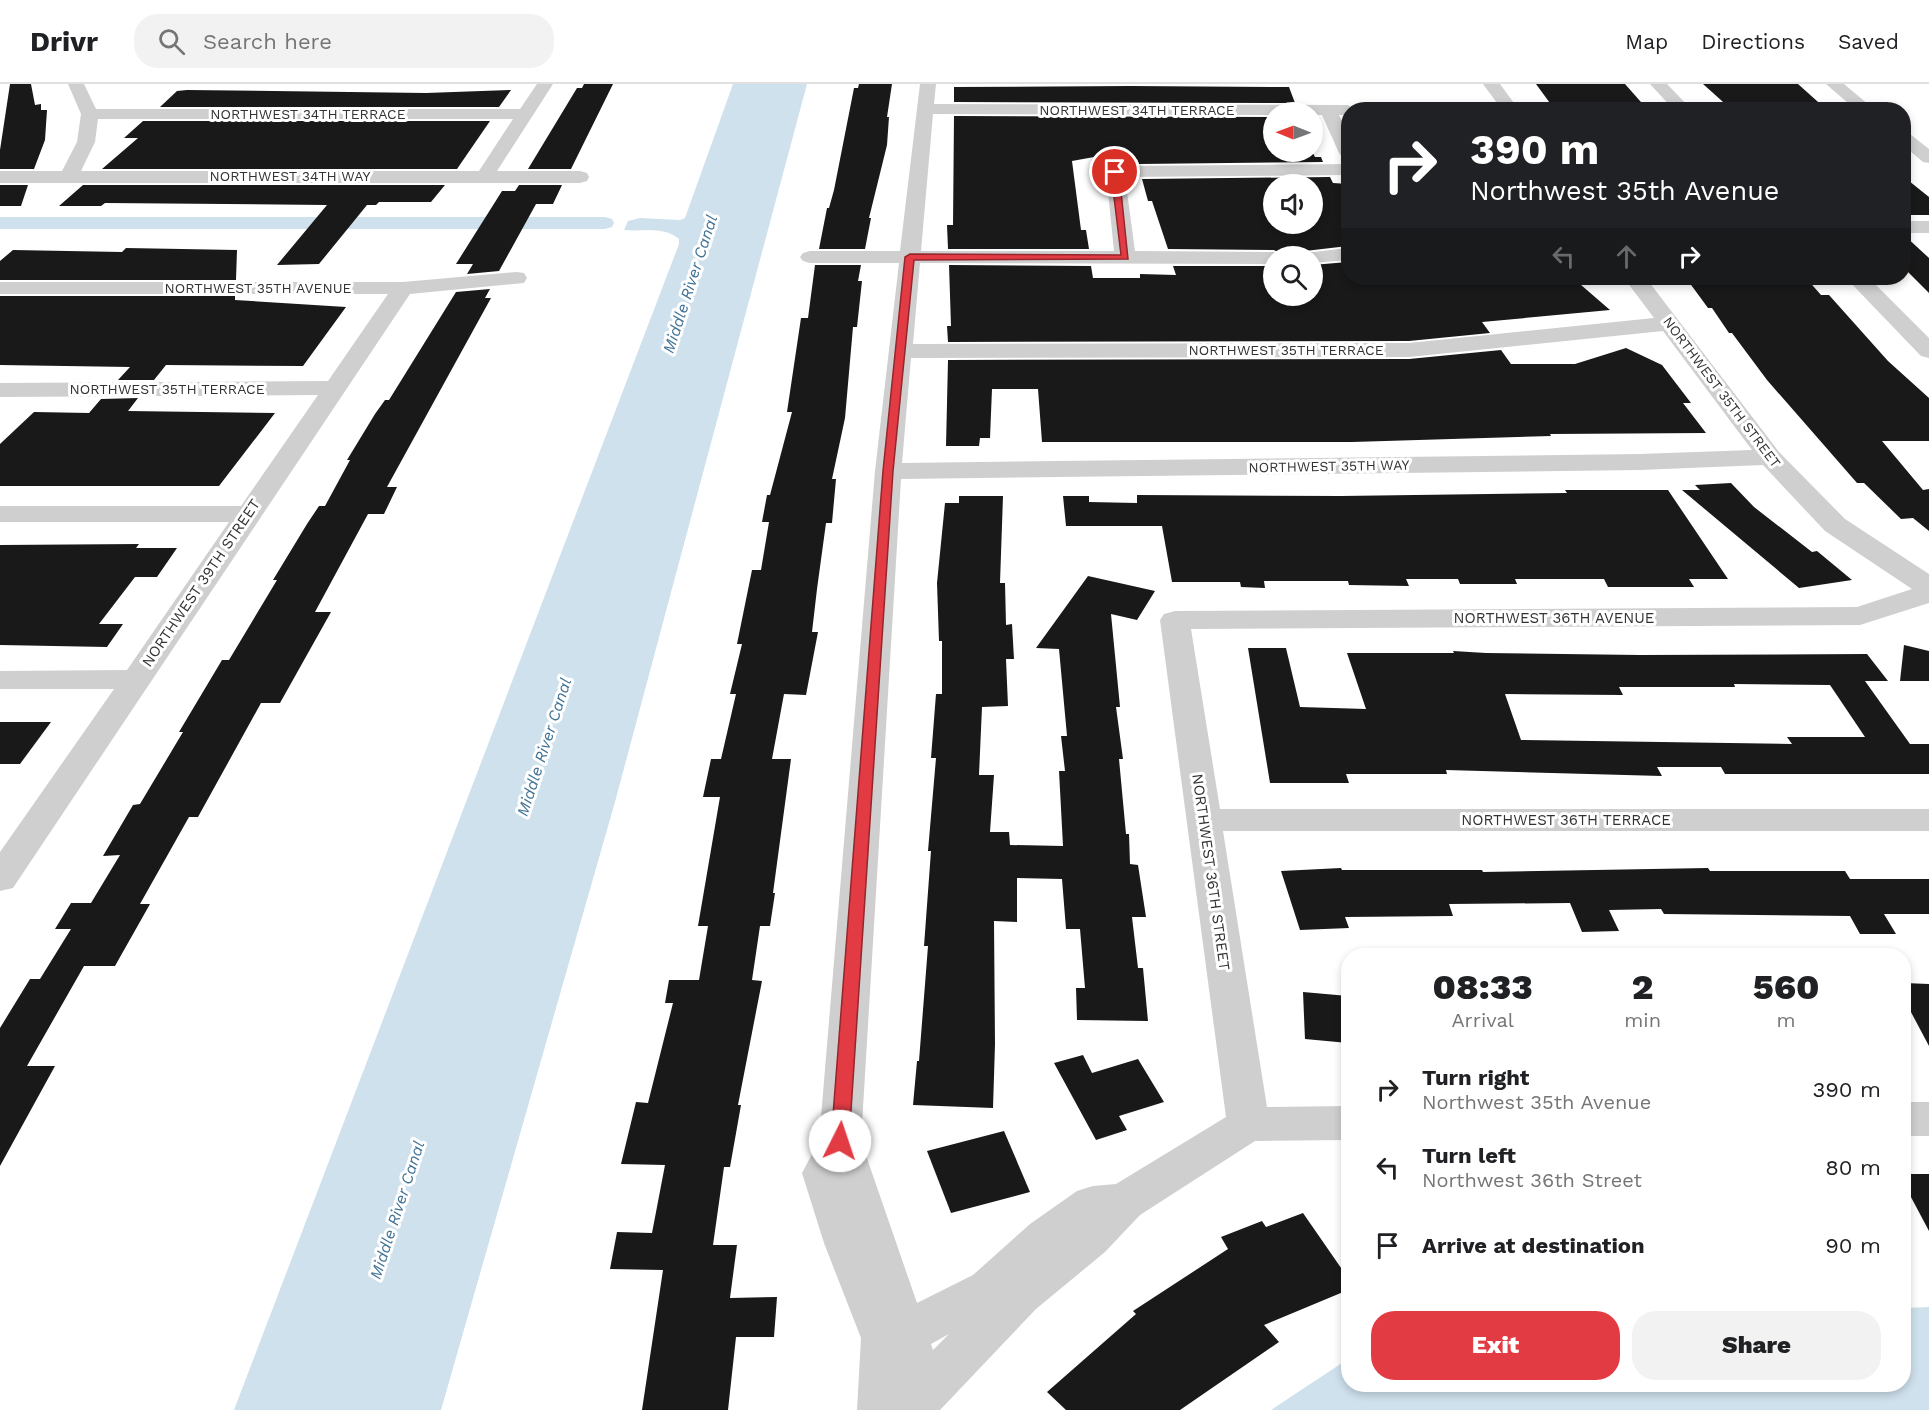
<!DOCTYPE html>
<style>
:root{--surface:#fff;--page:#f2f2f2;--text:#202124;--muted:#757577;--line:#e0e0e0;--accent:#e33b44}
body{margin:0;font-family:"Work Sans",sans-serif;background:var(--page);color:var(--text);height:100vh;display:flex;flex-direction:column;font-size:22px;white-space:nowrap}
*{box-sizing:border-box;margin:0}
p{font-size:20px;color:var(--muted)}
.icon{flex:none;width:33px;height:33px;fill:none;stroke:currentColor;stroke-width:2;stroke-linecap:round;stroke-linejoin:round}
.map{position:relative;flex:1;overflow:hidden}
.panel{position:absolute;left:1341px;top:864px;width:570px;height:444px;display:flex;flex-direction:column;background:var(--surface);border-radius:24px;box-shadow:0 3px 9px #0003}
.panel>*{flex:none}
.guide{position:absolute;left:1341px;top:18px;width:570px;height:183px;border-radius:24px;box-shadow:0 3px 9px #0003;background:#202124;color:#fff;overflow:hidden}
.needle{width:39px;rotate:271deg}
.tools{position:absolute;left:1263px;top:18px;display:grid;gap:12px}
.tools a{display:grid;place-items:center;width:60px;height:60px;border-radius:50%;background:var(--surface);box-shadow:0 3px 9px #0003;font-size:30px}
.pin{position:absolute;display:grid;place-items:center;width:51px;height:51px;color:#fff;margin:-26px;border:3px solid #fff;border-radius:50%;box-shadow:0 2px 6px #0007}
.me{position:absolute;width:66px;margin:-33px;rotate:4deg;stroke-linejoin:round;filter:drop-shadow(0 0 4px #0008)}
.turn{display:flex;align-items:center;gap:21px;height:126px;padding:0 30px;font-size:27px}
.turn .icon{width:78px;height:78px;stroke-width:2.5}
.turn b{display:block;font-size:42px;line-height:51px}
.lanes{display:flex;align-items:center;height:57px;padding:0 30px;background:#0003;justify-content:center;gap:30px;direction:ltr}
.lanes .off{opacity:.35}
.eta{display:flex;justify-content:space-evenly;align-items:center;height:102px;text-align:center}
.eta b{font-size:36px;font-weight:800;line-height:42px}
.primary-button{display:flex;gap:12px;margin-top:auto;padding:12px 30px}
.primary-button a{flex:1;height:69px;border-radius:24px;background:var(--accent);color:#fff;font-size:24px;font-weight:800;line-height:69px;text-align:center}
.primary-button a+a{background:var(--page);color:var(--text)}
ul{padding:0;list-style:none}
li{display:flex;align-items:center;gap:18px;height:78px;padding:0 30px}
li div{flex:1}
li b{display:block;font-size:22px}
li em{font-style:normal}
header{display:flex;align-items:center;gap:36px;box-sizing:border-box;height:84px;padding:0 30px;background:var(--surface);border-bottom:2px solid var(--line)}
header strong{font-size:28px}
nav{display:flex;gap:33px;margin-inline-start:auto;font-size:21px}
.search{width:420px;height:54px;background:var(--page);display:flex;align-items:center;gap:15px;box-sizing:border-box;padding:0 21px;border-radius:24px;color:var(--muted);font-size:22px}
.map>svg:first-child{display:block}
.water{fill:#cfe1ed}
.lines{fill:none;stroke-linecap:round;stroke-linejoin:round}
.canal{fill:#cfe1ed;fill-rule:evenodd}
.building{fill:#191919;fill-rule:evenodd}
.street{fill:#cfcfcf;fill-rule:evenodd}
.route{fill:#e33b44;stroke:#94262c;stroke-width:1.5}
.labels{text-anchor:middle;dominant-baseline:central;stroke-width:6;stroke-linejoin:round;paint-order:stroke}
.far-street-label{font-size:14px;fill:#323232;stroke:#fff}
.street-label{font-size:15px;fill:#323232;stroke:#fff}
.water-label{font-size:16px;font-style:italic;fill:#407295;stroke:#fff}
</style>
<header>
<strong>Drivr</strong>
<div class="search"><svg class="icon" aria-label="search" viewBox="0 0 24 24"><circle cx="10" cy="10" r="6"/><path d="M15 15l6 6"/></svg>Search here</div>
<nav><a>Map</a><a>Directions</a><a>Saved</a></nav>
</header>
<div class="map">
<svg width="1929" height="1326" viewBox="0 0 1929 1326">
<rect width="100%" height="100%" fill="#fff"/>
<!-- water -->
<g class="water">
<path d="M733 0H807L615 718 441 1326H234L679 160V155C664 142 643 148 624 146L628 137 640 134 680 136 685 134Z"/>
<path d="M1929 1223V1326H1271L1348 1275V1300H1904V1224Z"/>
</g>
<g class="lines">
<!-- canal -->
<path class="canal" d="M0 133H605L612 135 614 139 612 143 605 145H0Z"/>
</g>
<!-- building -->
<g class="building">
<path d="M10 0H31L35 21 41 20V26H47L45 56 34 85H0V66Z"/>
<path d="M584 0H613L571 85H528L577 4H582Z"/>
<path d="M859 0H892L887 33H889L887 61 869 134H871L865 165H819L827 124H829L834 106 854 4H858Z"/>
<path d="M1536 0H1625L1648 26H1555Z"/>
<path d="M1703 0H1798L1827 26H1732Z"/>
<path d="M1130 2 1289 3 1295 19 954 18V3Z"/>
<path d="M187 6 426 9 511 6 499 23H160L177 7Z"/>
<path d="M954 32 1274 33V68L1312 67 1315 73H1321L1323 78 1139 80 1137 75H1129L1127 67 1072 77 1081 146H1086L1089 165H948L947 141H953Z"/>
<path d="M143 37H490L457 85H102L138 54H124Z"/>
<path d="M1330 93 1333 99 1348 100V162L1305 167 1300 172H1285L1274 166 1168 165 1152 117H1148L1142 95ZM1274 100H1312V140H1274Z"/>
<path d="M1904 93 1929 113V131H1904Z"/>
<path d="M0 101H28L21 122H0Z"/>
<path d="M83 101H445L431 118H379L376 121H367L319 180 277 181 327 121 105 119 101 122H59Z"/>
<path d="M519 101H562L553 120H536L499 187 467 190 473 180H456L502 107H515Z"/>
<path d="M1904 151 1929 174V209L1904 184Z"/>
<path d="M126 164 237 166 236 196H0V177L13 166 122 168Z"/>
<path d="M1348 178V194H1573L1610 226 1482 238 1490 249 1409 257 948 258 947 242H951L949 181 1091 182 1093 194H1140V190L1176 191 1173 182H1274V212H1312V181Z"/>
<path d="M815 181H861L858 197H862L857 243H853L845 334 832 395H836L832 439H826L817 505 812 548H818L806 611 784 610 772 675H791L773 809H775L770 842H760L752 896 762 897 738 1021H741L730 1083H724L713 1161H737L730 1214 777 1213 774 1253H736L728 1326H642L663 1186 610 1185 617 1148 652 1149 665 1081 621 1080 636 1018 648 1019 673 919H665L669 896H699L708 842H698L720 713H703L711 675H721L736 610H730L742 560H737L752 486H761L769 438H762L767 411H770L792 328H787L801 234H808Z"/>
<path d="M1686 194H1806L1821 211H1829L1888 277 1929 314V357H1882L1923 406 1929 405V447L1913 434 1901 435 1864 399H1857L1767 296 1732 249H1729L1712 224H1708Z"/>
<path d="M490 205 485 214H491L387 403H397L384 430H368L315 528H331L280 619H261L198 733H189L140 820H150L115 882H84L27 982H55L0 1082V944L30 895H40L71 845H55L71 819H91L120 771 103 772 133 721 140 720 183 648H179L222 576H229L277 496H273L307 440 319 422H325L350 376H347L375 330 385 316H389L456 208Z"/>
<path d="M0 212H235V216L346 223 303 282 166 281 154 296H118L130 283 0 281Z"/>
<path d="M1626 264 1662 281 1691 319H1683L1706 349 1550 350 1551 352 1352 358H1042L1038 305H992L990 354H980L979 362H946L948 276 1409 275 1501 266 1511 280H1575Z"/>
<path d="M138 314 128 327 275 329 219 402H0V360L34 328 89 329 101 315Z"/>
<path d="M1731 399 1754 423 1812 468 1817 467 1852 496 1799 504 1682 406H1700L1695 401Z"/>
<path d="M1565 406H1668L1728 495H1689L1694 503H1608L1604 495H1515L1517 500H1460L1458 495H1406L1409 502 1349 501 1348 497H1264L1265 504 1241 503 1240 498H1172L1162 442H1066L1063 412H1089V418L1137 419V411L1341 412 1567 409Z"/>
<path d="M959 412H1003L1000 499H1005L1006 541 1012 540 1014 575H1006L1008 622 982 623 979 691H994L990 748H1009L1010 761 1063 762 1059 687H1065L1061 652H1067L1059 565 1036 564 1088 492 1155 507 1137 536 1111 530 1120 623H1116L1123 675H1119L1126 750H1129L1130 780 1138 781 1146 833H1132L1138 884H1143L1148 937 1077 936 1076 904H1085L1080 845H1066L1062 795 1017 794V838L994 837 995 960 993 1024 913 1021 917 977H919L928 862H924L931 767H928L936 674H931L936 610H942V557H939L937 499 945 419H959Z"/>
<path d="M139 460 136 464H177L157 493H135L99 540H123L107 563 0 561V461Z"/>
<path d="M1904 561 1929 567V597H1900Z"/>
<path d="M1248 564H1286L1300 623 1366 625 1347 569H1454L1453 567 1486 569 1640 571 1867 570 1888 597H1865L1910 660H1929V690H1725L1721 683H1657L1662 692 1446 686 1447 690H1346L1349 699H1270ZM1734 600 1830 601 1865 653H1787L1792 660 1521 656 1505 610 1623 611 1619 603H1735Z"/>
<path d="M0 638H51L20 680H0Z"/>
<path d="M1341 784 1342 786H1482L1483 788 1708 784 1710 787H1845L1850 795H1929V830H1884L1896 850H1860L1850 832 1664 830 1661 825 1609 826 1619 847 1582 848 1570 819 1449 820 1453 832 1345 833 1349 844 1300 846 1281 787Z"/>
<path d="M1904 899 1929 900V962L1904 915Z"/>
<path d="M1303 908 1348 912V959L1305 955Z"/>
<path d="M1083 971 1092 989 1138 975 1164 1018 1119 1032 1127 1046 1096 1056 1054 979Z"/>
<path d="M1004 1047 1030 1108 951 1129 927 1067Z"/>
<path d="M1904 1090H1929V1147L1904 1100Z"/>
<path d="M1303 1129 1348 1194V1206L1264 1241 1279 1258 1180 1326H1066L1047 1308 1136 1230 1133 1227 1228 1165 1221 1153 1262 1137 1266 1143Z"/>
</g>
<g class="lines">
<!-- street -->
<g class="street">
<path d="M68 0H84L96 25H520L537 0H553L497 87H580L587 89 589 93 587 97 580 99H0V87H62L77 58 81 30ZM98 35H513L479 87H81L95 58Z"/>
<path d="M920 0H936L934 20 1348 21 1356 26H1348V31H1339L1348 51V74L1342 73 1339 69 1322 31H1312V28H1274V31L933 30 921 167H1114L1106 88 1108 84 1115 82 1348 80V91L1125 93 1135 167 1274 168 1283 172H1274V180L920 179 913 260 1409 259 1654 234 1624 194H1646L1779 368 1845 435 1929 490V519L1860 541 1191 545 1220 725H1929V747H1223L1267 1023 1348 1022V1056L1255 1057 1140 1131 1105 1168 1036 1225 940 1326H857L861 1254 824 1159 802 1089 819 1057 875 387 899 179H810L803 177 800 173 803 169 810 167H900ZM1663 247 1752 366 1640 370 902 379 911 274 1409 273ZM1763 381 1825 447 1912 505 1857 523 1175 527 1164 530 1160 536 1226 1033 1116 1100 1093 1102 1077 1107 1030 1140 973 1191 917 1219 861 1057 901 395 1640 386ZM949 1250 933 1266 931 1260Z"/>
<path d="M1483 0H1500L1519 26H1502Z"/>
<path d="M1650 0H1667L1692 26H1674Z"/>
<path d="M1826 0H1844L1875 26H1856Z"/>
<path d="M1904 49 1910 50 1929 65V79L1923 78 1904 62Z"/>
<rect x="1904" y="137" width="25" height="12"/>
<path d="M1348 164V176L1312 179V172H1302L1305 169Z"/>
<path d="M516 188 524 189 527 194 524 199 410 210 13 804 0 807V768L114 605H0V587L127 586 229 438H0V422H241L318 311 0 313V299L328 297 388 210H0V198H403Z"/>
<path d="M1846 194H1869L1929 254V274L1921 272Z"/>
<rect x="1904" y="1018" width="25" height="34"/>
</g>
</g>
<!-- route -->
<path class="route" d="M1115 85 1119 88 1128 175 914 176 893 387 849 1057 846 1062 840 1064 834 1062 831 1057 883 387 905 173 910 170 1121 171 1111 88Z"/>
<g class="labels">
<!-- far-street labels -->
<g class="far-street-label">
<text x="1137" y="26">NORTHWEST 34TH TERRACE</text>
<text x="308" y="30">NORTHWEST 34TH TERRACE</text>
<text x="290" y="92">NORTHWEST 34TH WAY</text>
<text x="258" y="204">NORTHWEST 35TH AVENUE</text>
<text x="1286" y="266">NORTHWEST 35TH TERRACE</text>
<text x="167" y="305">NORTHWEST 35TH TERRACE</text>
<text transform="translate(1722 308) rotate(53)">NORTHWEST 35TH STREET</text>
<text transform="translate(1329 382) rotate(-1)">NORTHWEST 35TH WAY</text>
</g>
<!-- street labels -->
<g class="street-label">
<text transform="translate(201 499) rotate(-56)">NORTHWEST 39TH STREET</text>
<text x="1554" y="534">NORTHWEST 36TH AVENUE</text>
<text x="1566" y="736">NORTHWEST 36TH TERRACE</text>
<text transform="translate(1211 788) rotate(82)">NORTHWEST 36TH STREET</text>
</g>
<!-- water labels -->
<g class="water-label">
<text transform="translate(690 200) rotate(-72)">Middle River Canal</text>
<text transform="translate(544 663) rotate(-72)">Middle River Canal</text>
<text transform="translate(397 1126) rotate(-72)">Middle River Canal</text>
</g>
</g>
</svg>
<div class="tools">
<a><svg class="needle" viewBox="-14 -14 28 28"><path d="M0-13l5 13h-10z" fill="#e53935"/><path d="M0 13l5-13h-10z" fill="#757577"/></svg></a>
<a><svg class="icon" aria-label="sound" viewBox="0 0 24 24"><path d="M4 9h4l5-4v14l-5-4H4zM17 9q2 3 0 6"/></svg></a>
<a><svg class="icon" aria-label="search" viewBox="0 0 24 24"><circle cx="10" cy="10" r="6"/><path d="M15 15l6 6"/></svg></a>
</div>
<div class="pin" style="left:1115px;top:88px;background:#d93025"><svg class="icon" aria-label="arrive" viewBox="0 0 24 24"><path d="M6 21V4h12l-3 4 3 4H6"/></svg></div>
<svg class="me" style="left:840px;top:1057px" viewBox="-20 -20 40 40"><circle r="19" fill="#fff"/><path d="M0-13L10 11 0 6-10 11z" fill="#e33b44"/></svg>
<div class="guide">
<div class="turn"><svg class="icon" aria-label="right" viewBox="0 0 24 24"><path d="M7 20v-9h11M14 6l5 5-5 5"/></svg><div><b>390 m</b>Northwest 35th Avenue</div></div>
<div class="lanes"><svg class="icon off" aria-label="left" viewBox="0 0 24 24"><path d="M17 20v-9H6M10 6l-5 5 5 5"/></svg><svg class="icon off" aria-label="ahead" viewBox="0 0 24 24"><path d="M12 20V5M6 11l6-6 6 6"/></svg><svg class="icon" aria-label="right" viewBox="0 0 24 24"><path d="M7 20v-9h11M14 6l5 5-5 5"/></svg></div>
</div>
<section class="panel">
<div class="eta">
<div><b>08:33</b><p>Arrival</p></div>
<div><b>2</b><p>min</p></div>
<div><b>560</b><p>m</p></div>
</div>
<ul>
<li><svg class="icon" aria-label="right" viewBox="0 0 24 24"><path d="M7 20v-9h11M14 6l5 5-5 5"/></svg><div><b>Turn right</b><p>Northwest 35th Avenue</p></div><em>390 m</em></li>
<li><svg class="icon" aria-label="left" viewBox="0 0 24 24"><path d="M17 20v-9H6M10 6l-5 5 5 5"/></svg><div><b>Turn left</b><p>Northwest 36th Street</p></div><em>80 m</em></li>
<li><svg class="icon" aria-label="arrive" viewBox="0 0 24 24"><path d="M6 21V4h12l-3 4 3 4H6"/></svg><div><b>Arrive at destination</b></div><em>90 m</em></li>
</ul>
<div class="primary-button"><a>Exit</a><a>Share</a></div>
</section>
</div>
